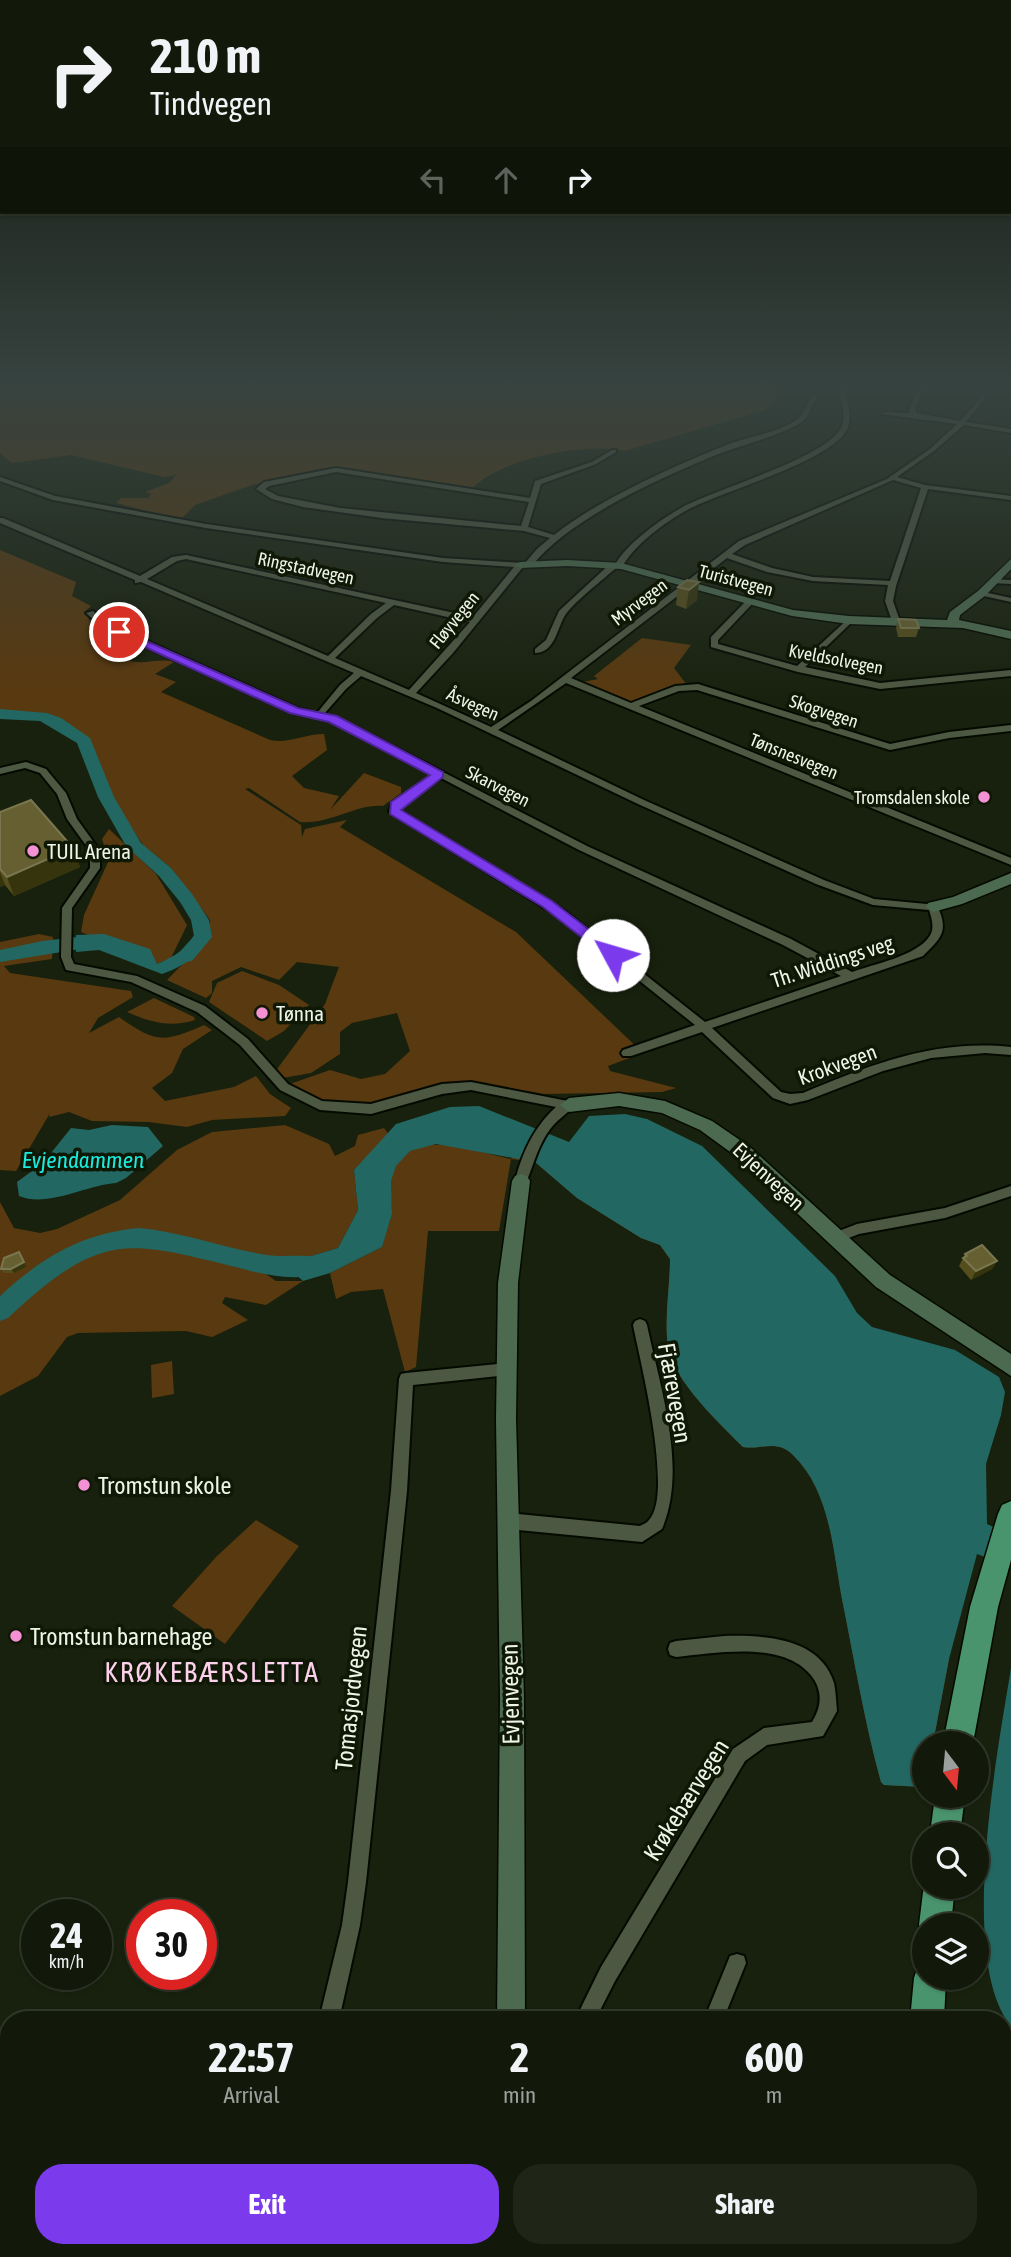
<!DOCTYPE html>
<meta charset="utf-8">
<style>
:root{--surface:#12190a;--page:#1f2618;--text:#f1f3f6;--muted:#9ca09c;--line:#31382b;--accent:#7c3aed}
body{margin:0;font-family:"Asap Condensed",sans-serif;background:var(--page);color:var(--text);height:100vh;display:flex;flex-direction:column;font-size:26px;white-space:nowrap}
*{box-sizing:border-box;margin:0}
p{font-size:23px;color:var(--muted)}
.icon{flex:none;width:38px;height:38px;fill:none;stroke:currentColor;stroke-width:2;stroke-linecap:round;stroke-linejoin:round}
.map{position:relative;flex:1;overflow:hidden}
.sheet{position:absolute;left:0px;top:2011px;width:1012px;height:247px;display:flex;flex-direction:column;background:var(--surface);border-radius:28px 28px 0 0;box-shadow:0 2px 5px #0004,0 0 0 2px var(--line)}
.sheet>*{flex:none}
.banner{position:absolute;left:0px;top:0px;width:1012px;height:214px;box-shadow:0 2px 5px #0004,0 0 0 2px var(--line);background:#12190a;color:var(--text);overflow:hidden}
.needle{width:46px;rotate:164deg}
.fabs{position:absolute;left:912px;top:1731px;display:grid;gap:14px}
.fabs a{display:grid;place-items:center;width:77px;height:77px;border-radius:50%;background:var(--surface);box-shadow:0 2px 5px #0004,0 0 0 2px var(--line);font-size:35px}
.speed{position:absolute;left:21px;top:1899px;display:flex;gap:14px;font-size:35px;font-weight:700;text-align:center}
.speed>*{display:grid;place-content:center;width:91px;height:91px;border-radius:50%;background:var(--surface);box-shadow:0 2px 5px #0004,0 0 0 2px var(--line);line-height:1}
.speed small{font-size:18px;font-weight:400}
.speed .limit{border:10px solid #d22;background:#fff;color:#111}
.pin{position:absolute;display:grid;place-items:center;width:60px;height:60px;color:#fff;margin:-30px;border:4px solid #fff;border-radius:50%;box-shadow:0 2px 7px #0007}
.me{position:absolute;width:77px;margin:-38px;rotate:309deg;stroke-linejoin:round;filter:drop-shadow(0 0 5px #0008)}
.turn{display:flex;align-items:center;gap:24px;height:147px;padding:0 35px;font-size:32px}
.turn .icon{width:91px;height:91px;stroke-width:2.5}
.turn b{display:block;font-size:49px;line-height:60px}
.lanes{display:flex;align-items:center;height:66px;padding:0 35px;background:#0003;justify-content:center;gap:35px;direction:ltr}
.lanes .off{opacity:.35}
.eta{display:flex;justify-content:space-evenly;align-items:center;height:119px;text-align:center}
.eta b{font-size:42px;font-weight:700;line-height:49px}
.primary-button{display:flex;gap:14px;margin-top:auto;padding:14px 35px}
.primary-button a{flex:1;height:80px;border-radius:28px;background:var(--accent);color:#fff;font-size:28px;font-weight:700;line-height:80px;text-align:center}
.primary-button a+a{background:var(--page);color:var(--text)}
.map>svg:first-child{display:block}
.green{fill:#59390f}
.water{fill:#226762}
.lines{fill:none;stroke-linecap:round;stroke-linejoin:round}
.river{fill:#226762;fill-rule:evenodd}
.street-casing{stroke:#040a00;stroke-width:4}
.secondary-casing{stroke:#040a00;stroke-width:3}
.highway-casing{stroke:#040a00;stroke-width:3}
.street{fill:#4d5842;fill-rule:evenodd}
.secondary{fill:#4c6a4f;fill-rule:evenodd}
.highway{fill:#4a946d;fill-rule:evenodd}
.wall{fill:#554d1c}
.shaded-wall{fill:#35340d}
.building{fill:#655f32;stroke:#7a764f;stroke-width:2}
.route{fill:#7c3aed;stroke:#51269a;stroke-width:2}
.poi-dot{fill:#f491d4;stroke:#0f1705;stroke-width:2.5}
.labels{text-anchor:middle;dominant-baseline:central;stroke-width:7;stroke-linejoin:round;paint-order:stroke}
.far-street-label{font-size:18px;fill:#eef4e8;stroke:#0f1705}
.far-poi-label{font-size:18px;fill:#eef4e8;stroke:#0f1705;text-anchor:end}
.poi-label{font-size:21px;fill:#eef4e8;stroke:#0f1705;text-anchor:start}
.street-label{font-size:21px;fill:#eef4e8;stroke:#0f1705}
.water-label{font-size:23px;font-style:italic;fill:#1ceade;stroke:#0f1705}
.near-street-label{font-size:24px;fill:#eef4e8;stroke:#0f1705}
.near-poi-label{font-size:24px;fill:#eef4e8;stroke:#0f1705;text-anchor:start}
.near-quarter-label{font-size:28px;letter-spacing:2px;fill:#fdd1ec;stroke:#0f1705}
</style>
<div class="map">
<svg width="1011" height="2257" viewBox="0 0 1011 2257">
<rect width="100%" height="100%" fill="#18210d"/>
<!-- green -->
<g class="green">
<path d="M0 384H785L766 410 624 451C586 442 499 459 473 488L331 467 252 485 195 505 180 520 116 503 121 498H148L151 494 145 492 169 483 176 475 164 477 71 455 12 463 0 453Z"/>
<path d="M0 550 76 582 72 596 91 606 85 611 91 623 129 643 124 651 127 660C143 666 159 657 174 662L155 674 176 682 161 692 270 740C288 744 305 734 324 734L327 750 292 776 304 788 339 796 330 810 364 773 401 787V793L383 806C355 804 330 825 300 822L249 788 245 789 301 825 302 837 305 829 347 820 340 827 516 932 643 1053 608 1066 610 1071 676 1088 662 1092 544 1094 465 1081 386 1103 354 1106 325 1101 290 1084 330 1070 361 1079 385 1074 410 1051 397 1013 352 1023 340 1032V1054L311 1073 277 1079 272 1076 325 1004 339 967 297 962 279 980 241 967 212 981V993L206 998 167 980 208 938 210 920 171 868 143 845 110 796 83 741 55 720 41 716 0 714Z"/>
<path d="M642 638 691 645 674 668 687 685 631 704 578 683 598 679 594 676Z"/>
<path d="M109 829 156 874 187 925 171 958 157 964 81 932 84 915 109 860 102 839Z"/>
<path d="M39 934 53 937 52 959 4 966 10 973 131 991 133 997 98 1018 89 1033 119 1017C156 1043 163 1043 204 1025L212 1030 183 1049 172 1073 152 1088 165 1101 234 1087 256 1076 270 1094 291 1108 285 1116 212 1120 187 1127 149 1122 92 1121 69 1112 49 1117 50 1113 16 1171 0 1170V942Z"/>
<path d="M242 971 279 985 309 1005 284 1031 267 1041 209 1002 217 983Z"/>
<path d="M154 998 194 1017 195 1020C170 1028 150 1022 127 1012Z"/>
<path d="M285 1125 329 1144 335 1156 355 1146 358 1135 384 1128 389 1135 354 1170 358 1210 338 1248 284 1264 166 1236H110L54 1261 0 1296V1202L14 1228 40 1233 57 1229 120 1200 177 1150 212 1132Z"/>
<path d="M521 1143 605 1154 949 1659 933 1743H924V1787L884 1785 881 1782C865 1724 855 1664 843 1604 833 1555 832 1493 793 1455 777 1439 762 1450 743 1447 720 1424 673 1380 668 1347 664 1317 670 1288 670 1259L660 1245 641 1238 577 1198 535 1162 511 1159 499 1231H428L416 1367 405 1372 383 1289 351 1292 336 1299 330 1273 382 1247C384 1235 391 1222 392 1211 392 1200 389 1188 391 1178 405 1122 474 1152 511 1159Z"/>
<path d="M147 1239 192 1247 253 1265 276 1281H303L266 1305 225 1297 222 1303 248 1320 212 1337 186 1331 78 1333 67 1337 38 1376 0 1396V1312C32 1285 65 1250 109 1240 121 1238 135 1239 147 1239Z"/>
<path d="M172 1361 174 1394 152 1398 151 1365Z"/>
<path d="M256 1520 299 1546 225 1644 172 1606 217 1556Z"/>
<path d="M771 2249H890V2257H767Z"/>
</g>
<!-- water -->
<g class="water">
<path d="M200 920C206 953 191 963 162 974L99 950 76 952V935L104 934 150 949 157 964C180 954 193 945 200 920Z"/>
<path d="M479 1106 569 1142 589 1116 625 1114 647 1119 702 1146 835 1276 857 1313 872 1327 955 1350 999 1377 1005 1392 1001 1415 986 1464 987 1524 1011 1535V1567L977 1554 949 1659 933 1743H924V1787L884 1785 881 1782C865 1724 855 1664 843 1604 833 1555 832 1493 793 1455 777 1439 762 1450 743 1447 720 1424 673 1380 668 1347 664 1317 670 1288 670 1259L660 1245 641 1238 577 1198 535 1162 436 1144 410 1151 396 1166 391 1181 392 1214 382 1247 330 1273 303 1281 284 1264 338 1248 358 1210 354 1170 396 1124 450 1107Z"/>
<path d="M112 1125 148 1127 163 1146 126 1178 116 1183C86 1185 48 1208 19 1196L17 1182 43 1163 71 1128 89 1130Z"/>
<path d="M1011 1668V2026C957 1960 998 1750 1011 1668Z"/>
</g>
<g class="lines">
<!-- river -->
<g class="river">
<path d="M0 709 47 713 61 718 90 738 114 797 141 843 171 868 192 894 209 920 212 937 192 961 185 962 176 956 194 936 191 920 180 902 159 876 126 846 98 797 77 743 40 721 0 719Z"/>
<path d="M104 934 113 940 111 944 0 962V950L42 941Z"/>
<path d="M139 1228C183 1232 223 1248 267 1255 285 1258 305 1253 321 1259L324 1266 321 1273C298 1281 270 1276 247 1270 128 1241 104 1228 8 1318L0 1321V1296C41 1258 82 1233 139 1228Z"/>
</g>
<defs>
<g id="street">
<path d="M839 384H845C845 398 853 413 848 427 837 460 719 492 687 510 664 523 635 544 622 567H617C604 579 572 603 564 617 557 630 554 653 535 653V649L546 640 559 611 611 563H616C628 543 661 519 681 508 712 490 830 457 842 426 847 413 838 398 839 384Z"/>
<path d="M920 384H926L915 410 917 413 960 421 983 395 986 397 966 422 1011 429V433L964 425 934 451 897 477 925 485 1011 496V500L928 489 896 586 893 601 900 621 899 623 892 621 885 601 888 585 813 581 767 572 727 558 571 678 631 703 675 686 698 684 890 744 949 732 1011 725V731L949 738 890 750 697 690 679 691 639 706 1011 858V865L566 683 498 730 644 800 824 880 874 899 937 905C949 931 942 937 923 956L712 1028 781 1092 790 1094 803 1093C872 1064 935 1039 1011 1047V1055L985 1053 931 1058 883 1071 808 1100 790 1104 773 1098 702 1032 631 1056H623L621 1053 623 1050 695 1025 558 916 391 813 389 811 392 803 433 775 330 721 291 712 103 628 86 613 93 611 109 624 297 708 317 713 340 685 354 673 141 582 135 583V580L0 523V518H3L140 576 172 557 186 555 473 617 514 567 443 562 206 528 53 500 0 481V477L55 496 206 524 443 558 523 563V567L453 653 416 693 491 727 531 701 739 541 887 479 930 449 957 424 881 414 884 412 910 413 909 410ZM893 480 921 488 890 581 813 577 772 568 732 554 745 545ZM186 559 386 603 371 614 328 656 147 579 177 561ZM394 605 470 622 409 690 335 658 377 618ZM361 676 437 708 638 804 816 884 873 905 929 910C932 919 935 929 929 937 916 956 874 964 852 972L791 939 587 846 336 717 324 714 346 689ZM441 778 579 850 783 945 841 976 705 1022 566 912 399 810 400 806Z"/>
<path d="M813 395 818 396C813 403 811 412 805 419 792 433 737 446 716 455 660 478 568 519 531 567H528L524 565 525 563 537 549 550 538 524 531 382 518 303 507 272 499 256 489 264 482 336 468 530 498 535 481 592 462 612 450H616V452L596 464 541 484 528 527 554 535C601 498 674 466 729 444 751 436 776 433 795 421 804 415 807 403 813 395ZM336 472 529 502 521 526 340 508 278 496 265 489 269 486Z"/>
<path d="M992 579 1011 580V584L992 583Z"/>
<path d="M979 591 1011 598V602L979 595Z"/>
<path d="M746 601 753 603 718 640V644L797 666 849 618 853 620 852 622 805 667 880 683 1011 670V676L880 689 798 672 711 647V637Z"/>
<path d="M26 762 46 769 66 793 77 819 100 851V868L72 908 71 957 74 964 137 976 205 1006 248 1039 288 1084 322 1101 371 1104 442 1084 471 1082 573 1102 575 1105C568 1113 558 1119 551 1128 537 1146 534 1165 525 1185H517L515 1181C522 1153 534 1127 556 1107L471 1090 442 1094 371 1114 320 1110 280 1090 240 1045 197 1012 131 982 66 970 61 957 62 908 90 868V851L67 819 57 794 40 773 25 768 0 774V768Z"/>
<path d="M1011 1186V1196L945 1218 859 1234 836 1243 831 1242 829 1238 831 1234 857 1224 945 1208Z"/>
<path d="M640 1319 645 1321 647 1325C660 1387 688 1468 662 1529L642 1542 508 1529 503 1526 500 1521 503 1516 508 1513 640 1526C643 1524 647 1523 649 1520 674 1494 640 1360 633 1325L635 1321Z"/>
<path d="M508 1363 513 1364 515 1369 513 1374 508 1375 413 1385 407 1491 366 1882 360 1925 339 2020H319L342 1925 348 1882 391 1491 399 1379 401 1374 406 1373Z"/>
<path d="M724 1636C763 1635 820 1637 834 1683 836 1692 836 1702 837 1711L823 1736 767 1745 745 1761 615 1981 595 2020H575L601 1967 733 1749 764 1728 812 1722C820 1709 823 1696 815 1681 789 1639 718 1653 676 1657L670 1655 668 1649 670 1643 676 1641Z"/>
<path d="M737 1954 744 1956 746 1963 723 2020H704L730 1956Z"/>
<path d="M265 2249H287L286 2257H264Z"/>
<path d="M604 2249H626L623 2257H601Z"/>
</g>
<g id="secondary">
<path d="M1011 559V569L986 595 960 615 959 620 1011 631V639L963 628 849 624 792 616 621 569 567 566 520 568 514 565 520 562 567 560 621 563 793 610 849 616 947 620 950 612 978 591Z"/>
<path d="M1011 873V884L962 904 933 912 926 907 928 903 953 897Z"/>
<path d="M619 1093 665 1101 712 1121 750 1147 890 1275 1011 1354V1376L876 1287 737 1157 700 1130 662 1113 619 1106 569 1112 560 1105 569 1098Z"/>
<path d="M521 1174 527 1176 530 1181 518 1283 516 1419 524 1699 525 2020H497L500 1699 496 1419 498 1283 512 1181 515 1176Z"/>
<rect x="492" y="2249" width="30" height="8"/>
</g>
<g id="highway">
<path d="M1011 1501V1560L998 1607 973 1743H943L970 1607 998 1514 1002 1505Z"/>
<path d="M935 1796H965L960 1834H930Z"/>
<path d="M924 1884 955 1886 951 1925H924V1936L919 1925Z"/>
<path d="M924 1964V1978H946L944 2020H910L914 1978 918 1966Z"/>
<rect x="892" y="2249" width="36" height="8"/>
</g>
</defs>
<!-- street casing -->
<use href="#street" class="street-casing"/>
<!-- secondary casing -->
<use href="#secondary" class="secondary-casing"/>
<!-- highway casing -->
<use href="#highway" class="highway-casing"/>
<!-- street -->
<use href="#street" class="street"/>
<!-- secondary -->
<use href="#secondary" class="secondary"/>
<!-- highway -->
<use href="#highway" class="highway"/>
</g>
<!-- wall -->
<g class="wall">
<path d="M687 580 697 600 686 609 676 605 678 587Z"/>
<path d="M898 619 919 628 916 637H898L896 628Z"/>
<path d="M0 812 73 848 80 867 14 896 5 885 0 887Z"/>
<path d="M19 1252 26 1267 14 1273H4L1 1269Z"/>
<path d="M965 1254 997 1261 992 1269 971 1280 959 1266Z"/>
</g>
<!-- shaded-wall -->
<g class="shaded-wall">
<path d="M699 582 697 600 686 609 689 590Z"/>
<path d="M73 848 80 867 14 896 7 877Z"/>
<path d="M0 872 5 885 0 887Z"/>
<path d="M997 1261 992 1269 971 1280 976 1271Z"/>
<path d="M24 1262 26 1267 14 1273 11 1269Z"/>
<path d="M21 2249H36L37 2257H22Z"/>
</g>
<!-- building -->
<g class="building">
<path d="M687 580 699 582 689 590 678 587Z"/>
<path d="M898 619 916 620 919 628H901Z"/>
<path d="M31 800 73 848 7 877 0 869V812Z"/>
<path d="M982 1245 997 1261 976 1271 963 1258 967 1256 965 1254Z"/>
<path d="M19 1252 24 1262 11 1269H1L4 1258Z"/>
<path d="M9 2128V2249H21L22 2257H0V2131Z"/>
</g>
<!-- sky -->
<linearGradient id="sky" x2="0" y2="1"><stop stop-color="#0d1207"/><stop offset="0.55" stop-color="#374340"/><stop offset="1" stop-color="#374340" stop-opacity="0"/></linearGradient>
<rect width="1011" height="700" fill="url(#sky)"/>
<!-- route -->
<path class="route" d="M119 629 298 708 337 716 443 772V777L401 810 552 901 618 952V958H608L543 907 390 814 391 802 430 775 329 722 290 713 116 634V630Z"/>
<!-- markers -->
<g class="poi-dot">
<circle cx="984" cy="797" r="7"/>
<circle cx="33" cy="851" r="7"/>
<circle cx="262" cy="1013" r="7"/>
<circle cx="84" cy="1485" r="7"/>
<circle cx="16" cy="1636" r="7"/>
</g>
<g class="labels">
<!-- far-street labels -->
<g class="far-street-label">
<text transform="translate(306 568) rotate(12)">Ringstadvegen</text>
<text transform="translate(736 580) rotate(15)">Turistvegen</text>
<text transform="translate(639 602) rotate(-37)">Myrvegen</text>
<text transform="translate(454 620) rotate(-51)">Fløyvegen</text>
<text transform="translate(836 659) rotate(11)">Kveldsolvegen</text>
<text transform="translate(473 704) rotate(24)">Åsvegen</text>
<text transform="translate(824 711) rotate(18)">Skogvegen</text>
<text transform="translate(794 756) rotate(22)">Tønsnesvegen</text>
<text transform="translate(498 786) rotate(27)">Skarvegen</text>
</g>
<!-- far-poi labels -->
<g class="far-poi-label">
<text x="970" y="797">Tromsdalen skole</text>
</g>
<!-- poi labels -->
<g class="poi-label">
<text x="47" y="851">TUIL Arena</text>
<text x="276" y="1013">Tønna</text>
</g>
<!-- street labels -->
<g class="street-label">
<text transform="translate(832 961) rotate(-18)">Th. Widdings veg</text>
<text transform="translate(837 1064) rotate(-20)">Krokvegen</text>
<text transform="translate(769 1176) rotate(43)">Evjenvegen</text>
</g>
<!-- water labels -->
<g class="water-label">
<text x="83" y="1160">Evjendammen</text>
</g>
<!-- near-street labels -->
<g class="near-street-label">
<text transform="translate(675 1393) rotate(80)">Fjærevegen</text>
<text transform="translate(510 1694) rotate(-91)">Evjenvegen</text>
<text transform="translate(351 1698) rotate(-84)">Tomasjordvegen</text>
<text transform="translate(686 1800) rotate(-58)">Krøkebærvegen</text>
</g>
<!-- near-poi labels -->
<g class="near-poi-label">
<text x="98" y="1485">Tromstun skole</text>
<text x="30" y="1636">Tromstun barnehage</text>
</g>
<!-- near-quarter labels -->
<g class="near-quarter-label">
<text x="212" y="1672">KRØKEBÆRSLETTA</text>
</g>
</g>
</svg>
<div class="fabs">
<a><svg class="needle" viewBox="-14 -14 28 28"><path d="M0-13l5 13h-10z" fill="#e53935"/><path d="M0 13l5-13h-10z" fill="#9ca09c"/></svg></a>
<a><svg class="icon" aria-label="search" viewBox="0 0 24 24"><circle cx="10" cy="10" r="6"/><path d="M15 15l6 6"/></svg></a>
<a><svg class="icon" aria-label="layers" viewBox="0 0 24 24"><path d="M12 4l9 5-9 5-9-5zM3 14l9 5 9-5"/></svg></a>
</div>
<div class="speed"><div>24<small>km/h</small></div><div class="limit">30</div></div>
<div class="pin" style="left:119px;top:632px;background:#d93025"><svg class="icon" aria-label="arrive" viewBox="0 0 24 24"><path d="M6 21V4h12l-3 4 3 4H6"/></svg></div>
<svg class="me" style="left:613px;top:955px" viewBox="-20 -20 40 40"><circle r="19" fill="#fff"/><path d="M0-13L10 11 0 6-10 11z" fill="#7c3aed"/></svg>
<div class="banner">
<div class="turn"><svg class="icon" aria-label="right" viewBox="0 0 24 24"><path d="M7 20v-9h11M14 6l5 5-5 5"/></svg><div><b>210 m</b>Tindvegen</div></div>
<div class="lanes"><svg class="icon off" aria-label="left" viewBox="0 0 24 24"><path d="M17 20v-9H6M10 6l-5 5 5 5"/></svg><svg class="icon off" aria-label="ahead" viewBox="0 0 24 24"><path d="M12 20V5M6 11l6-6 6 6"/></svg><svg class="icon" aria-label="right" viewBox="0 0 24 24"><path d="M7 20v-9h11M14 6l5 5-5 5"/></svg></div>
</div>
<section class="sheet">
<div class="eta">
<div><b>22:57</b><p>Arrival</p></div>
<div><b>2</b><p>min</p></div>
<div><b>600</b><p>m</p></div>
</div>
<div class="primary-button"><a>Exit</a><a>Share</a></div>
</section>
</div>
